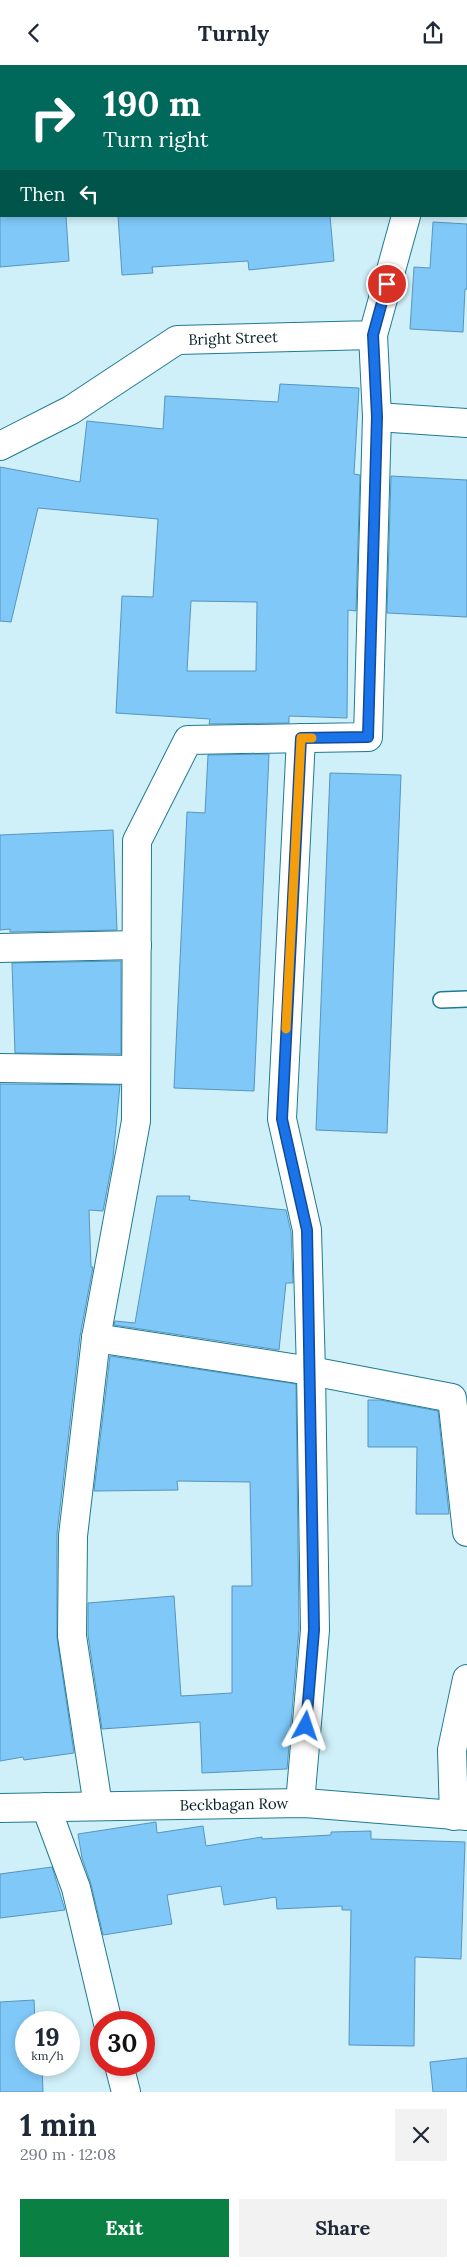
<!DOCTYPE html>
<meta charset="utf-8">
<style>
:root{--surface:#fff;--page:#f2f2f3;--text:#1f2937;--muted:#747a83;--accent:#0b8043}
body{margin:0;font-family:Lora,serif;background:var(--page);color:var(--text);height:100vh;display:flex;flex-direction:column;font-size:19px;white-space:nowrap}
*{box-sizing:border-box;margin:0}
p{font-size:16px;color:var(--muted)}
.icon{flex:none;width:28px;height:28px;fill:none;stroke:currentColor;stroke-width:2;stroke-linecap:round;stroke-linejoin:round}
.map{position:relative;height:2027px;overflow:hidden}
.panel{display:flex;flex-direction:column;background:var(--surface);flex:1}
.panel>*{flex:none}
.hud{position:absolute;left:0px;top:0px;width:468px;height:152px;box-shadow:0 2px 8px #0003;background:#00695c;color:#fff;overflow:hidden}
.speed{position:absolute;left:15px;top:1946px;display:flex;gap:10px;font-size:25px;font-weight:700;text-align:center}
.speed>*{display:grid;place-content:center;width:65px;height:65px;border-radius:50%;background:var(--surface);box-shadow:0 2px 8px #0003;line-height:1}
.speed small{font-size:12px;font-weight:400}
.speed .limit{border:8px solid #d22;background:#fff;color:#111}
.pin{position:absolute;display:grid;place-items:center;width:42px;height:42px;color:#fff;margin:-21px;border:2px solid #fff;border-radius:50%;box-shadow:0 1px 5px #0007}
.me{position:absolute;width:55px;margin:-28px;rotate:5deg;stroke-linejoin:round;filter:drop-shadow(0 0 4px #0008)}
.turn{display:flex;align-items:center;gap:18px;height:105px;padding:0 20px;font-size:22px}
.turn .icon{width:65px;height:65px;stroke-width:2.5}
.turn b{display:block;font-size:35px;line-height:42px}
.then{display:flex;align-items:center;height:48px;padding:0 20px;background:#0003;gap:10px;font-size:19px}
.round{display:grid;place-items:center;flex:none;width:52px;height:52px;border-radius:0px;background:var(--page)}
.head{display:flex;align-items:center;justify-content:space-between;height:85px;padding:0 20px}
h1{font-size:30px;font-weight:800;line-height:38px}
.action{display:flex;gap:10px;margin-top:auto;padding:10px 20px}
.action a{flex:1;height:58px;border-radius:0px;background:var(--accent);color:#fff;font-size:20px;font-weight:800;line-height:58px;text-align:center}
.action a+a{background:var(--page);color:var(--text)}
header{display:flex;justify-content:space-between;align-items:center;height:65px;padding:0 20px;background:var(--surface);font-size:22px;font-weight:800}
.map>svg:first-child{display:block}
.building{fill:#7fc8f8;stroke:#5795be;fill-rule:evenodd}
.lines{fill:none;stroke-linecap:round;stroke-linejoin:round}
.lane-casing{stroke:#1f7b92;stroke-width:18}
.street-casing{stroke:#1f7b92;stroke-width:30}
.lane{stroke:#fff;stroke-width:15}
.street{stroke:#fff;stroke-width:28}
.route-casing{stroke:#114b97;stroke-width:12}
.route{stroke:#1a73e8;stroke-width:9}
.slow{stroke:#f59e0b;stroke-width:9}
.labels{text-anchor:middle;dominant-baseline:central;stroke-width:4.5;stroke-linejoin:round;paint-order:stroke}
.street-label{font-size:15px;fill:#031e26;stroke:#fff}
</style>
<header><svg class="icon" aria-label="back" viewBox="0 0 24 24"><path d="M15 5l-7 7 7 7"/></svg>Turnly<svg class="icon" aria-label="share" viewBox="0 0 24 24"><path d="M12 15V3M7 8l5-5 5 5M5 13v7h14v-7"/></svg></header>
<div class="map">
<svg width="467" height="2027" viewBox="0 0 467 2027">
<rect width="100%" height="100%" fill="#cfeff9"/>
<!-- building -->
<g class="building">
<path d="M0 151H66L69 196 0 202Z"/>
<path d="M118 151H330L334 196 249 205 248 196 152 202 153 208 122 210Z"/>
<path d="M433 157 467 159V224H465L463 267 410 264 414 202 430 203Z"/>
<path d="M280 319 359 323 354 409 360 410 356 546 348 545 347 653 289 651V658L209 659 210 654 116 648 122 531 153 532 158 454 38 443 11 557 0 556V402L80 417 87 356 163 364 165 331 278 337ZM191 536 257 537 256 606H187Z"/>
<path d="M391 411 467 415V552L387 548Z"/>
<path d="M269 689 254 1026 174 1023 187 747 205 748 208 690Z"/>
<path d="M330 708 401 710 387 1068 316 1065Z"/>
<path d="M113 765 117 865 10 867V864L0 865V770Z"/>
<path d="M121 896V989L15 988 12 898Z"/>
<path d="M0 1019 120 1020 113 1093 103 1146 89 1145 91 1202H93L80 1271 57 1469V1573L74 1688 24 1695 23 1692 0 1696Z"/>
<path d="M157 1131H190L189 1135 286 1145 291 1167 293 1218H286L279 1285 114 1260 115 1256 135 1258Z"/>
<path d="M110 1291 296 1319 299 1564 287 1704 202 1708 200 1657 102 1664 88 1570V1538L174 1531 181 1631 232 1628V1521H252L250 1417 177 1416 178 1425 94 1426Z"/>
<path d="M368 1335H380L438 1346 449 1449H416L417 1382H368Z"/>
<path d="M156 1757 157 1768 203 1761 206 1781 262 1772V1774L331 1770V1767L371 1766V1774L465 1777 461 1894 415 1892 414 1981 349 1980 351 1845H342V1841L277 1844 276 1832 224 1840 221 1821 167 1830 172 1859 103 1870 91 1819 82 1793 78 1769Z"/>
<path d="M52 1802 65 1845 0 1853V1809Z"/>
<path d="M34 1935 35 1958H26V2000H42L43 2027H0V1937Z"/>
<path d="M467 1993V2027H433L430 1997Z"/>
</g>
<g class="lines">
<defs>
<path id="lane" d="M441 935 467 934"/>
<g id="street">
<path d="M274 0 296 1"/>
<path d="M115 1 132 0"/>
<path d="M0 9H1"/>
<path d="M466 103H467"/>
<path d="M377 352 467 358"/>
<path d="M0 381 71 345 177 275 373 270 406 151"/>
<path d="M0 883 137 880"/>
<path d="M0 1003 136 1005"/>
<path d="M96 1273 136 1056 137 776 188 675 368 672 377 352 373 270"/>
<path d="M300 1738 315 1565 311 1306 307 1165 282 1054 301 673"/>
<path d="M98 1741 72 1571 73 1471 96 1273 311 1306 452 1333 467 1467"/>
<path d="M46 1742 76 1823 108 1958"/>
<path d="M0 1743 305 1738 467 1751"/>
<path d="M454 1751 452 1685 467 1614"/>
<path d="M119 2000 126 2027"/>
</g>
</defs>
<!-- lane casing -->
<use href="#lane" class="lane-casing"/>
<!-- street casing -->
<use href="#street" class="street-casing"/>
<!-- lane -->
<use href="#lane" class="lane"/>
<!-- street -->
<use href="#street" class="street"/>
</g>
<g class="lines">
<defs>
<path id="route" d="M306 1661 314 1565 307 1165 282 1054 301 673 368 672 377 352 373 270 387 219"/>
</defs>
<!-- route casing -->
<use href="#route" class="route-casing"/>
<!-- route -->
<use href="#route" class="route"/>
<!-- slow -->
<path class="slow" d="M286 964 301 673H312"/>
</g>
<g class="labels">
<!-- street labels -->
<g class="street-label">
<text transform="translate(233 273) rotate(-2)">Bright Street</text>
<text transform="translate(234 1739) rotate(-1)">Beckbagan Row</text>
</g>
</g>
</svg>
<div class="speed"><div>19<small>km/h</small></div><div class="limit">30</div></div>
<div class="pin" style="left:387px;top:219px;background:#d93025"><svg class="icon" aria-label="arrive" viewBox="0 0 24 24"><path d="M6 21V4h12l-3 4 3 4H6"/></svg></div>
<svg class="me" style="left:306px;top:1661px" viewBox="-20 -20 40 40"><path d="M0-17L14 15 0 8-14 15z" fill="#1a73e8" stroke="#fff" stroke-width="4"/></svg>
<div class="hud">
<div class="turn"><svg class="icon" aria-label="right" viewBox="0 0 24 24"><path d="M7 20v-9h11M14 6l5 5-5 5"/></svg><div><b>190 m</b>Turn right</div></div>
<div class="then">Then<svg class="icon" aria-label="left" viewBox="0 0 24 24"><path d="M17 20v-9H6M10 6l-5 5 5 5"/></svg></div>
</div>
</div>
<section class="panel">
<div class="head"><div><h1>1 min</h1><p>290 m · 12:08</p></div><a class="round"><svg class="icon" aria-label="close" viewBox="0 0 24 24"><path d="M6 6l12 12M18 6L6 18"/></svg></a></div>
<div class="action"><a>Exit</a><a>Share</a></div>
</section>
